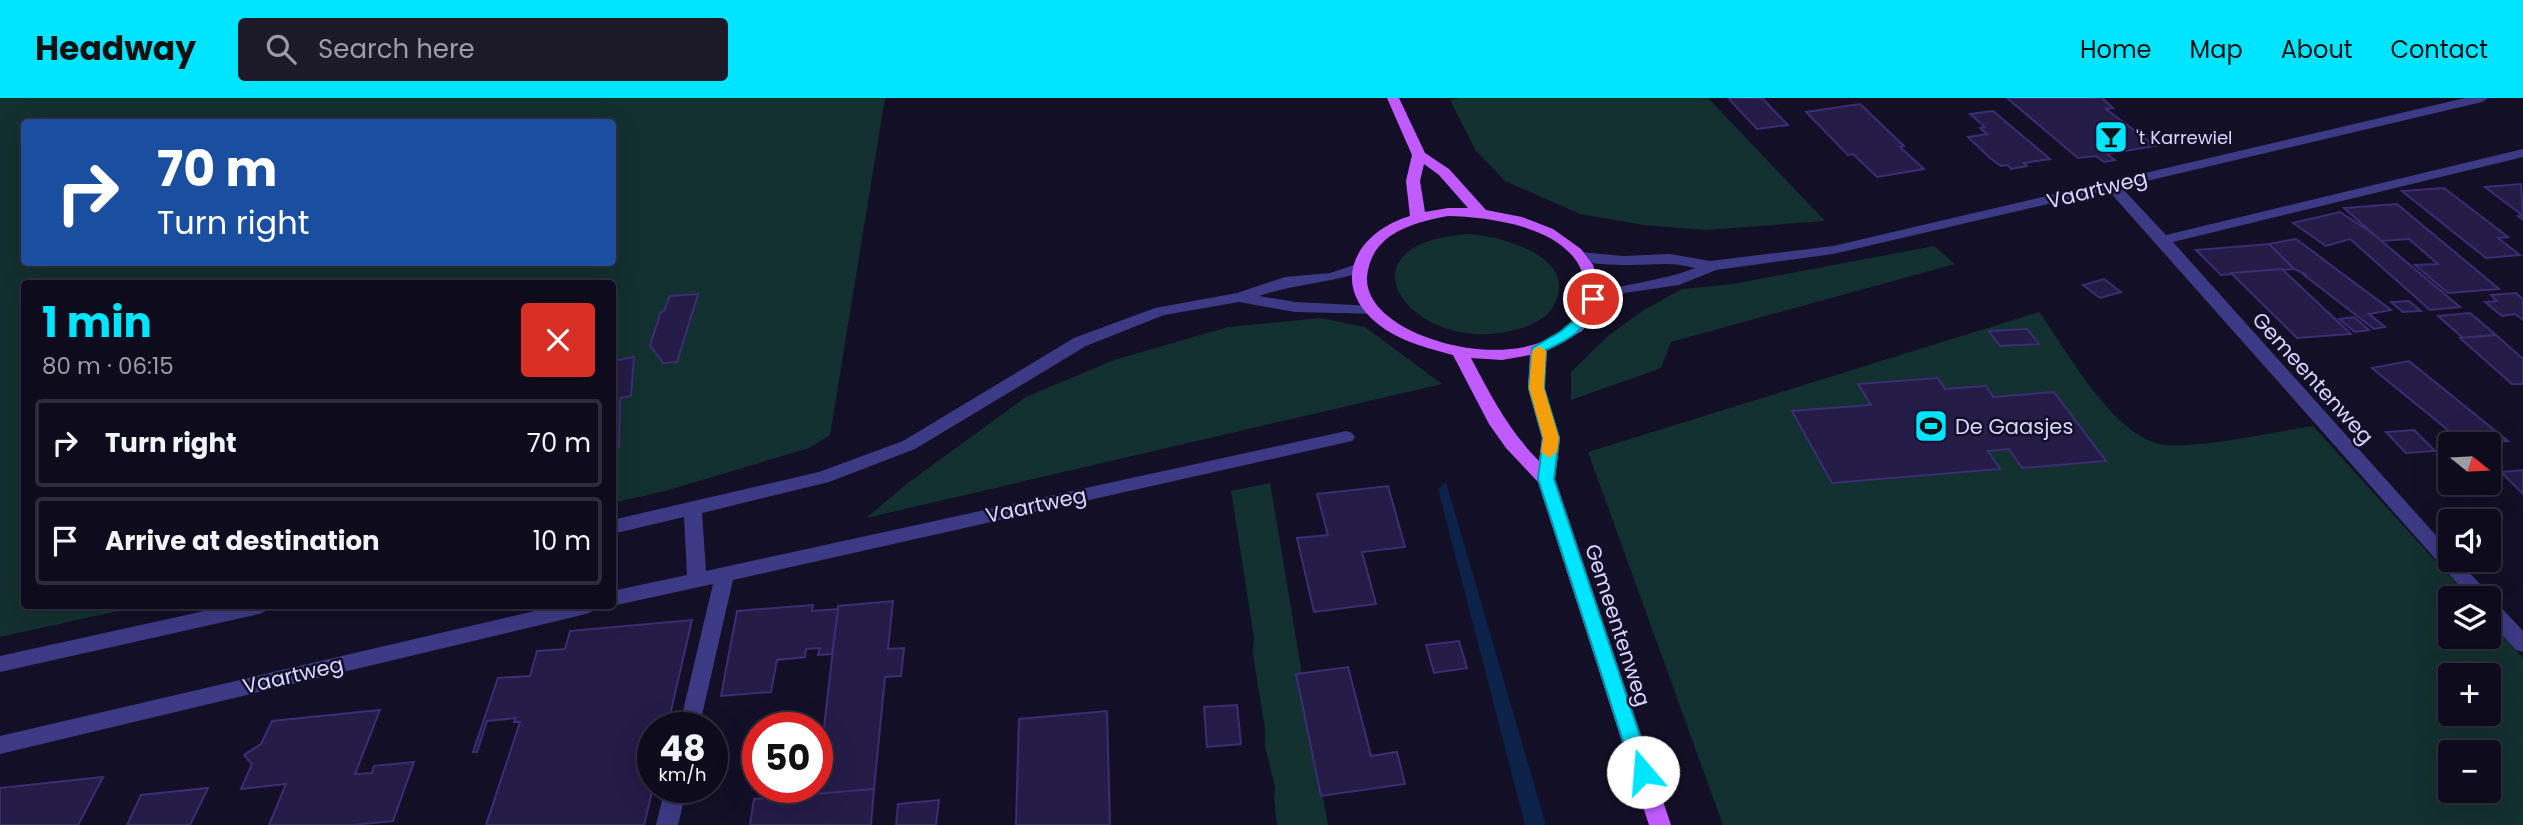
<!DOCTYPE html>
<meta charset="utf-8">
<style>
:root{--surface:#0e0b1c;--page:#1c1929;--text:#f1f3f6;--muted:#9b9ba3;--line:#2e2b3b;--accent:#00e5ff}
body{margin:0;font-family:Poppins,sans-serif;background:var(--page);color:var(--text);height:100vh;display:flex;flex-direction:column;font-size:26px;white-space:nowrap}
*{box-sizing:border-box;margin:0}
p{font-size:23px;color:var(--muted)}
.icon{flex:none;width:38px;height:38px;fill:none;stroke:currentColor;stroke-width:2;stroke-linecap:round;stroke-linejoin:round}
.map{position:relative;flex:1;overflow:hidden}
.drawer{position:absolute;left:21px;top:182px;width:595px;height:329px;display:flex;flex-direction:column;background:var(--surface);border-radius:7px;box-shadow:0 7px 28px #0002,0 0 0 2px var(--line)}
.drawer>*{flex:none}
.banner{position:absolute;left:21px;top:21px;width:595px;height:147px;border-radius:7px;box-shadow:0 7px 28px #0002,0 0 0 2px var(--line);background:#1a4fa0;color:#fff;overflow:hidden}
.needle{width:46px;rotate:108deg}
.controls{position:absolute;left:2438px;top:334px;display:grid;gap:14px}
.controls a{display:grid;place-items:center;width:63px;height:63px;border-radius:7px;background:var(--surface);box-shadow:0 7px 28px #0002,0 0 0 2px var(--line);font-size:35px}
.speed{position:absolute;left:637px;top:614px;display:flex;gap:14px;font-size:35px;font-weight:700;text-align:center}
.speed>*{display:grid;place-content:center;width:91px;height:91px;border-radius:50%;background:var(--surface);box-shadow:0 7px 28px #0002,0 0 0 2px var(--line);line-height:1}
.speed small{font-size:18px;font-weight:400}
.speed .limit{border:10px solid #d22;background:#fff;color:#111}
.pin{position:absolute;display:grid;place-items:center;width:60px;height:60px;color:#fff;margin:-30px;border:4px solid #fff;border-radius:50%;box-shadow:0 2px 7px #0007}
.me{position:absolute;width:77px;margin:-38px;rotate:342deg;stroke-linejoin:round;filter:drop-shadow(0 0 5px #0008)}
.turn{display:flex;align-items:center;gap:24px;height:147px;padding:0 21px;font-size:32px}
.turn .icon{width:91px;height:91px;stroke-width:2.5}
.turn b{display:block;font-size:49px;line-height:60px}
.round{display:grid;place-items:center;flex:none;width:74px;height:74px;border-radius:7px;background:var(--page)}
.headline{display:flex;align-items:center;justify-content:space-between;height:119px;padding:0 21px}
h1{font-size:42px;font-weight:700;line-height:52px;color:var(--accent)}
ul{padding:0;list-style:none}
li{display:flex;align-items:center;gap:21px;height:88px;margin:0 14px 10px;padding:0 7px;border:4px solid var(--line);border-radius:7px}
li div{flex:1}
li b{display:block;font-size:26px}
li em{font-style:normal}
header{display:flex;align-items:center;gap:42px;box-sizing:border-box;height:98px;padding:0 35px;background:var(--accent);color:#111}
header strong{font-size:33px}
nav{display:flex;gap:38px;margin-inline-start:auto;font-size:24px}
.search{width:490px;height:63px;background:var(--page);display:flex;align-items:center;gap:18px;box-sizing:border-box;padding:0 24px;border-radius:7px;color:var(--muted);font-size:26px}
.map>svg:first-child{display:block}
.green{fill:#12302f;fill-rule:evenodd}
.water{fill:#0c2248}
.building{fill:#241b47;stroke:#3b2d73;stroke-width:2}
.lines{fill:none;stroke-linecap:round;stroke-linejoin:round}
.minor{fill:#3d3a85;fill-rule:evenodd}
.major{fill:#c25bff;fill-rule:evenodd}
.route{fill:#00e5ff;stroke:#0095a6;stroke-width:2}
.slow{fill:#f59e0b}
.labels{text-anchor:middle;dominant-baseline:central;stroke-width:5;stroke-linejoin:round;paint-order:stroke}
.far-poi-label{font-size:18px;fill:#d9d4ff;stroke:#130f26;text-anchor:start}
.street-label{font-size:21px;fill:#d9d4ff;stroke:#130f26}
.poi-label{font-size:21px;fill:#d9d4ff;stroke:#130f26;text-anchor:start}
</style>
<header>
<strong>Headway</strong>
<div class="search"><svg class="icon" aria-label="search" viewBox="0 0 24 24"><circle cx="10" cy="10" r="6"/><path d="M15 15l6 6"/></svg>Search here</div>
<nav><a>Home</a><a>Map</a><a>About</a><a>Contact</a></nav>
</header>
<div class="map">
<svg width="2523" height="727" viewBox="0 0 2523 727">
<rect width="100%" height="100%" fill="#130f26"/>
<!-- green -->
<g class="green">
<path d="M0 0H885L830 337 809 350 665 393 613 405 612 186H24V508H141L0 539ZM24 24H612V164H24Z"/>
<path d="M1459 0H1708L1825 123 1706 132 1643 127 1580 116 1505 83 1476 53 1450 2Z"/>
<path d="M1468 136C1499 138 1575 156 1556 203 1550 219 1532 228 1515 232 1412 259 1330 146 1468 136Z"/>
<path d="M1934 148 1955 166 1671 244 1661 270 1571 302V274L1609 237 1644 212 1682 191 1733 186Z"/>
<path d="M2039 214C2068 254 2110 333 2159 346 2188 353 2279 333 2313 328L2469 500H2450V539H2488L2489 522 2523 560V727H1723L1588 354ZM2450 578H2488V616H2450ZM2450 654H2488V693H2450Z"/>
<path d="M1320 220 1365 229 1442 286 866 420 908 385 1026 299 1114 262 1228 229Z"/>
<path d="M1270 385C1290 499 1307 613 1328 727H1277L1274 700 1275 689 1265 649V631L1253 557 1254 539 1231 393Z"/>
</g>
<!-- water -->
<path class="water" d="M1446 384 1546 727H1525L1438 391Z"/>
<!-- building -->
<g class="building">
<path d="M1728 0H1762L1788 27 1757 31Z"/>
<path d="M2007 0H2102L2113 10 2106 11 2155 48 2107 56 2115 62 2104 64 2096 58 2078 60Z"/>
<path d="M1860 6 1904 48 1900 49 1924 71 1877 79 1853 56 1848 57 1806 14Z"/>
<path d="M1993 13 2050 61 2024 65 2027 68 2011 71 2008 67 2001 68 1990 60 1968 39 1987 36 1980 30 1985 29 1970 16Z"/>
<path d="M2521 86 2523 122 2518 118 2522 117 2485 89Z"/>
<path d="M2444 90 2508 139 2498 140 2520 157 2486 160 2402 93Z"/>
<path d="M2397 106 2499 191 2448 195 2415 167 2438 166 2409 141 2381 143 2344 110Z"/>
<path d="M2340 114 2372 135 2460 209 2430 212 2350 141 2326 148 2293 125Z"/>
<path d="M2296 141 2391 212 2369 216 2385 229 2374 231 2304 177H2307L2294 171 2269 146Z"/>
<path d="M2269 146 2294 171 2221 177 2196 152Z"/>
<path d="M2282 171 2351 236 2297 240 2231 175Z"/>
<path d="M2104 181 2121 194 2100 200 2083 187Z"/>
<path d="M2516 195 2523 201V222L2515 216 2502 218 2485 204 2497 203 2491 197Z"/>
<path d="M698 196 677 264 663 265 650 247 661 214 664 213 670 198Z"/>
<path d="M2409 203 2421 213 2403 214 2391 204Z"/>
<path d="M2470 215 2496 237 2463 240 2438 218Z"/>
<path d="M2354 219 2369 232 2355 234 2339 221Z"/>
<path d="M2027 231 2039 246 2000 248 1989 233Z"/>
<path d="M2496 237 2523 261V286H2512L2460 240Z"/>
<path d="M634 259 631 298 620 300 619 349 612 351V263Z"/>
<path d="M2409 263 2508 343 2465 346 2372 270Z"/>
<path d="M1938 280 1945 291 1986 288 1993 299 2054 294 2106 363 2022 370 2009 351 1988 353 2000 371 1832 385 1792 313 1871 307 1858 286Z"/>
<path d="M2414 332 2435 353 2406 355 2386 334Z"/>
<path d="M2523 372V396L2501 374Z"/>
<path d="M1388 388 1405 449 1362 454 1376 506 1314 514 1297 440 1328 437 1317 396Z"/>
<path d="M893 503 888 551 904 550 901 578 885 579 874 691 814 697 815 690H817L838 508Z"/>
<path d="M813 507 812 513 838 511 832 556 818 557 820 550 806 551 805 559 777 562 771 594 721 598 737 513Z"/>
<path d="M692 522 667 630H653V690L644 727H486L520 624H514L516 620 487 623 477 654H473L498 580 530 578 537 553 565 551 570 533Z"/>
<path d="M1459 543 1467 570 1434 575 1426 547Z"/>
<path d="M1348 569 1371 658 1397 654 1405 686 1321 698 1296 576Z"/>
<path d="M1237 607 1241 646 1207 649 1204 609Z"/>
<path d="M380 612 355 676 372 675 374 668 414 664 393 723 353 727H269L286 686 241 691 252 666 244 657 261 646 272 623Z"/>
<path d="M1107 613 1110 727H1016L1019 621Z"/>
<path d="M103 679 78 727H0V690Z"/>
<path d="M208 690 190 727H127L141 697Z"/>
<path d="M874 691 871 727H750L754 701Z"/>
<path d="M939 702 936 727H896L898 706Z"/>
</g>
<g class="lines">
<!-- minor -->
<g class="minor">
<path d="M2465 0H2488L2482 4 2121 89 2166 137 2523 51V59L2173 144 2450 453V462H2458L2488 495 2490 501 2495 503 2523 533V554L2516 552 2488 521V500H2470L2108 92 1833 156 1716 172 1679 187 1624 195 1593 206 1585 201 1588 198C1623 185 1660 184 1695 170 1686 168 1676 166 1667 166 1646 166 1587 171 1573 158L1580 154 1623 158 1670 156 1710 163 1833 148Z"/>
<path d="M1360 165 1365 167 1368 170 1365 173C1330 185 1294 186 1259 198L1295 204 1374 208 1382 213 1380 216 1295 214 1239 204 1164 217 1086 248 915 351 829 384 702 415 706 473 1346 333 1352 335 1355 339 1352 343 733 482 699 630H679L713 486 612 508H609H612V493L687 477 684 419 612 436V422L819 374 903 343 1074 240 1155 210 1237 195 1285 179 1330 175Z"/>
<path d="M227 508H269L266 513 259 516 0 574V558Z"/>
<path d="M556 508H596L593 513 586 516 0 656V638Z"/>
<path d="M665 690H687L678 727H656Z"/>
</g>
<!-- major -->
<path class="major" d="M1387 0H1399L1425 55 1449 71 1486 112 1522 119 1553 131 1581 151 1593 167 1601 192 1597 212 1582 233 1547 252 1544 290 1560 340 1555 381 1671 727H1649L1538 384 1506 350 1489 326 1453 257C1427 250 1399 243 1378 226 1328 186 1356 134 1410 118L1406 83 1412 57ZM1424 66 1439 77 1468 110H1448L1425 114 1420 83ZM1448 118C1491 119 1571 129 1584 180 1586 192 1586 206 1579 216 1542 271 1434 255 1389 219 1377 209 1366 196 1367 179 1371 136 1411 125 1448 118ZM1530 257 1528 290 1542 340 1539 363C1509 333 1491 298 1471 260L1502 262Z"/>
</g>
<!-- route -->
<path class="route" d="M1593 197 1600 201C1587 230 1575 239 1546 252L1544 290 1559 340 1554 381 1652 674 1649 680 1643 682 1636 680 1633 674 1538 381 1543 340 1529 290 1532 250 1560 234 1578 219 1588 198Z"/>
<!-- slow -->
<path class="slow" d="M1539 248 1546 253 1544 290 1559 340 1557 354 1549 360 1541 354 1543 340 1529 290 1532 253Z"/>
<!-- icons -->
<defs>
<symbol id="bar-square" viewBox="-11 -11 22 22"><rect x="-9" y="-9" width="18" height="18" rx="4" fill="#00e5ff" stroke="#130f26"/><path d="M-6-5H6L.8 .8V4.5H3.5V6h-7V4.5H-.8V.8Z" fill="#111"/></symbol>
<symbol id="stadium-square" viewBox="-11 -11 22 22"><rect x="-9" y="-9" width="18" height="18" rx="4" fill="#00e5ff" stroke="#130f26"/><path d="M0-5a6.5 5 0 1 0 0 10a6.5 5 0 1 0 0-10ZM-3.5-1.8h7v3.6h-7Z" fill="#111"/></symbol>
</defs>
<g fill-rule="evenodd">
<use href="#bar-square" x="2092" y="20" width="38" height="38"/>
<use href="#stadium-square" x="1912" y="309" width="38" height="38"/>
</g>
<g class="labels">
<!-- far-poi labels -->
<g class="far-poi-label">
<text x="2136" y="39">'t Karrewiel</text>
</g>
<!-- street labels -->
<g class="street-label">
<text transform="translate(2097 91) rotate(-14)">Vaartweg</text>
<text transform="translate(2313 280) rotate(48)">Gemeentenweg</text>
<text transform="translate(1036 407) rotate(-12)">Vaartweg</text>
<text transform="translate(1618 527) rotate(72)">Gemeentenweg</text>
<text transform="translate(293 577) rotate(-13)">Vaartweg</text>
</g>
<!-- poi labels -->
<g class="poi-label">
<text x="1955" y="328">De Gaasjes</text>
</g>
</g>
</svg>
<div class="controls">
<a><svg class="needle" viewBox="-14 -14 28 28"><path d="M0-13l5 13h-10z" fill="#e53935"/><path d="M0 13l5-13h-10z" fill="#9b9ba3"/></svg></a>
<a><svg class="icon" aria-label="sound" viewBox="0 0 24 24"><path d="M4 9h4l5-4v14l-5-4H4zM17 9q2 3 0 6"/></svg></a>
<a><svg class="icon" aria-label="layers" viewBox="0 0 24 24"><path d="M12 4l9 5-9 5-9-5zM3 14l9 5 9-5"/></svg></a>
<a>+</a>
<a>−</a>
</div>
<div class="speed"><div>48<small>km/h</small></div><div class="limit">50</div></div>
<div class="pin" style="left:1593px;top:201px;background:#d93025"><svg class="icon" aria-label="arrive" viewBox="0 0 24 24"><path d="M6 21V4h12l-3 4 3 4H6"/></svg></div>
<svg class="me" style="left:1643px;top:674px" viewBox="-20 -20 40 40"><circle r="19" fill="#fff"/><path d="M0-13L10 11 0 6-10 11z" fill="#00e5ff"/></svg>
<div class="banner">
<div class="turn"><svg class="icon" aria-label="right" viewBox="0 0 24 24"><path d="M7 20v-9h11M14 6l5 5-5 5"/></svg><div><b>70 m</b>Turn right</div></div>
</div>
<section class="drawer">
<div class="headline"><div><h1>1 min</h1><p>80 m · 06:15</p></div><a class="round" style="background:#d93025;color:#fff"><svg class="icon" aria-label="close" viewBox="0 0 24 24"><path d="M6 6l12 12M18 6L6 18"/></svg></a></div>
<ul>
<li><svg class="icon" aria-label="right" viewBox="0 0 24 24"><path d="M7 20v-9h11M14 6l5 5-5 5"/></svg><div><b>Turn right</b></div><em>70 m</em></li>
<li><svg class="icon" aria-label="arrive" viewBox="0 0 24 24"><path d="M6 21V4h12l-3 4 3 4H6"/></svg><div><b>Arrive at destination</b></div><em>10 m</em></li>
</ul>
</section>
</div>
